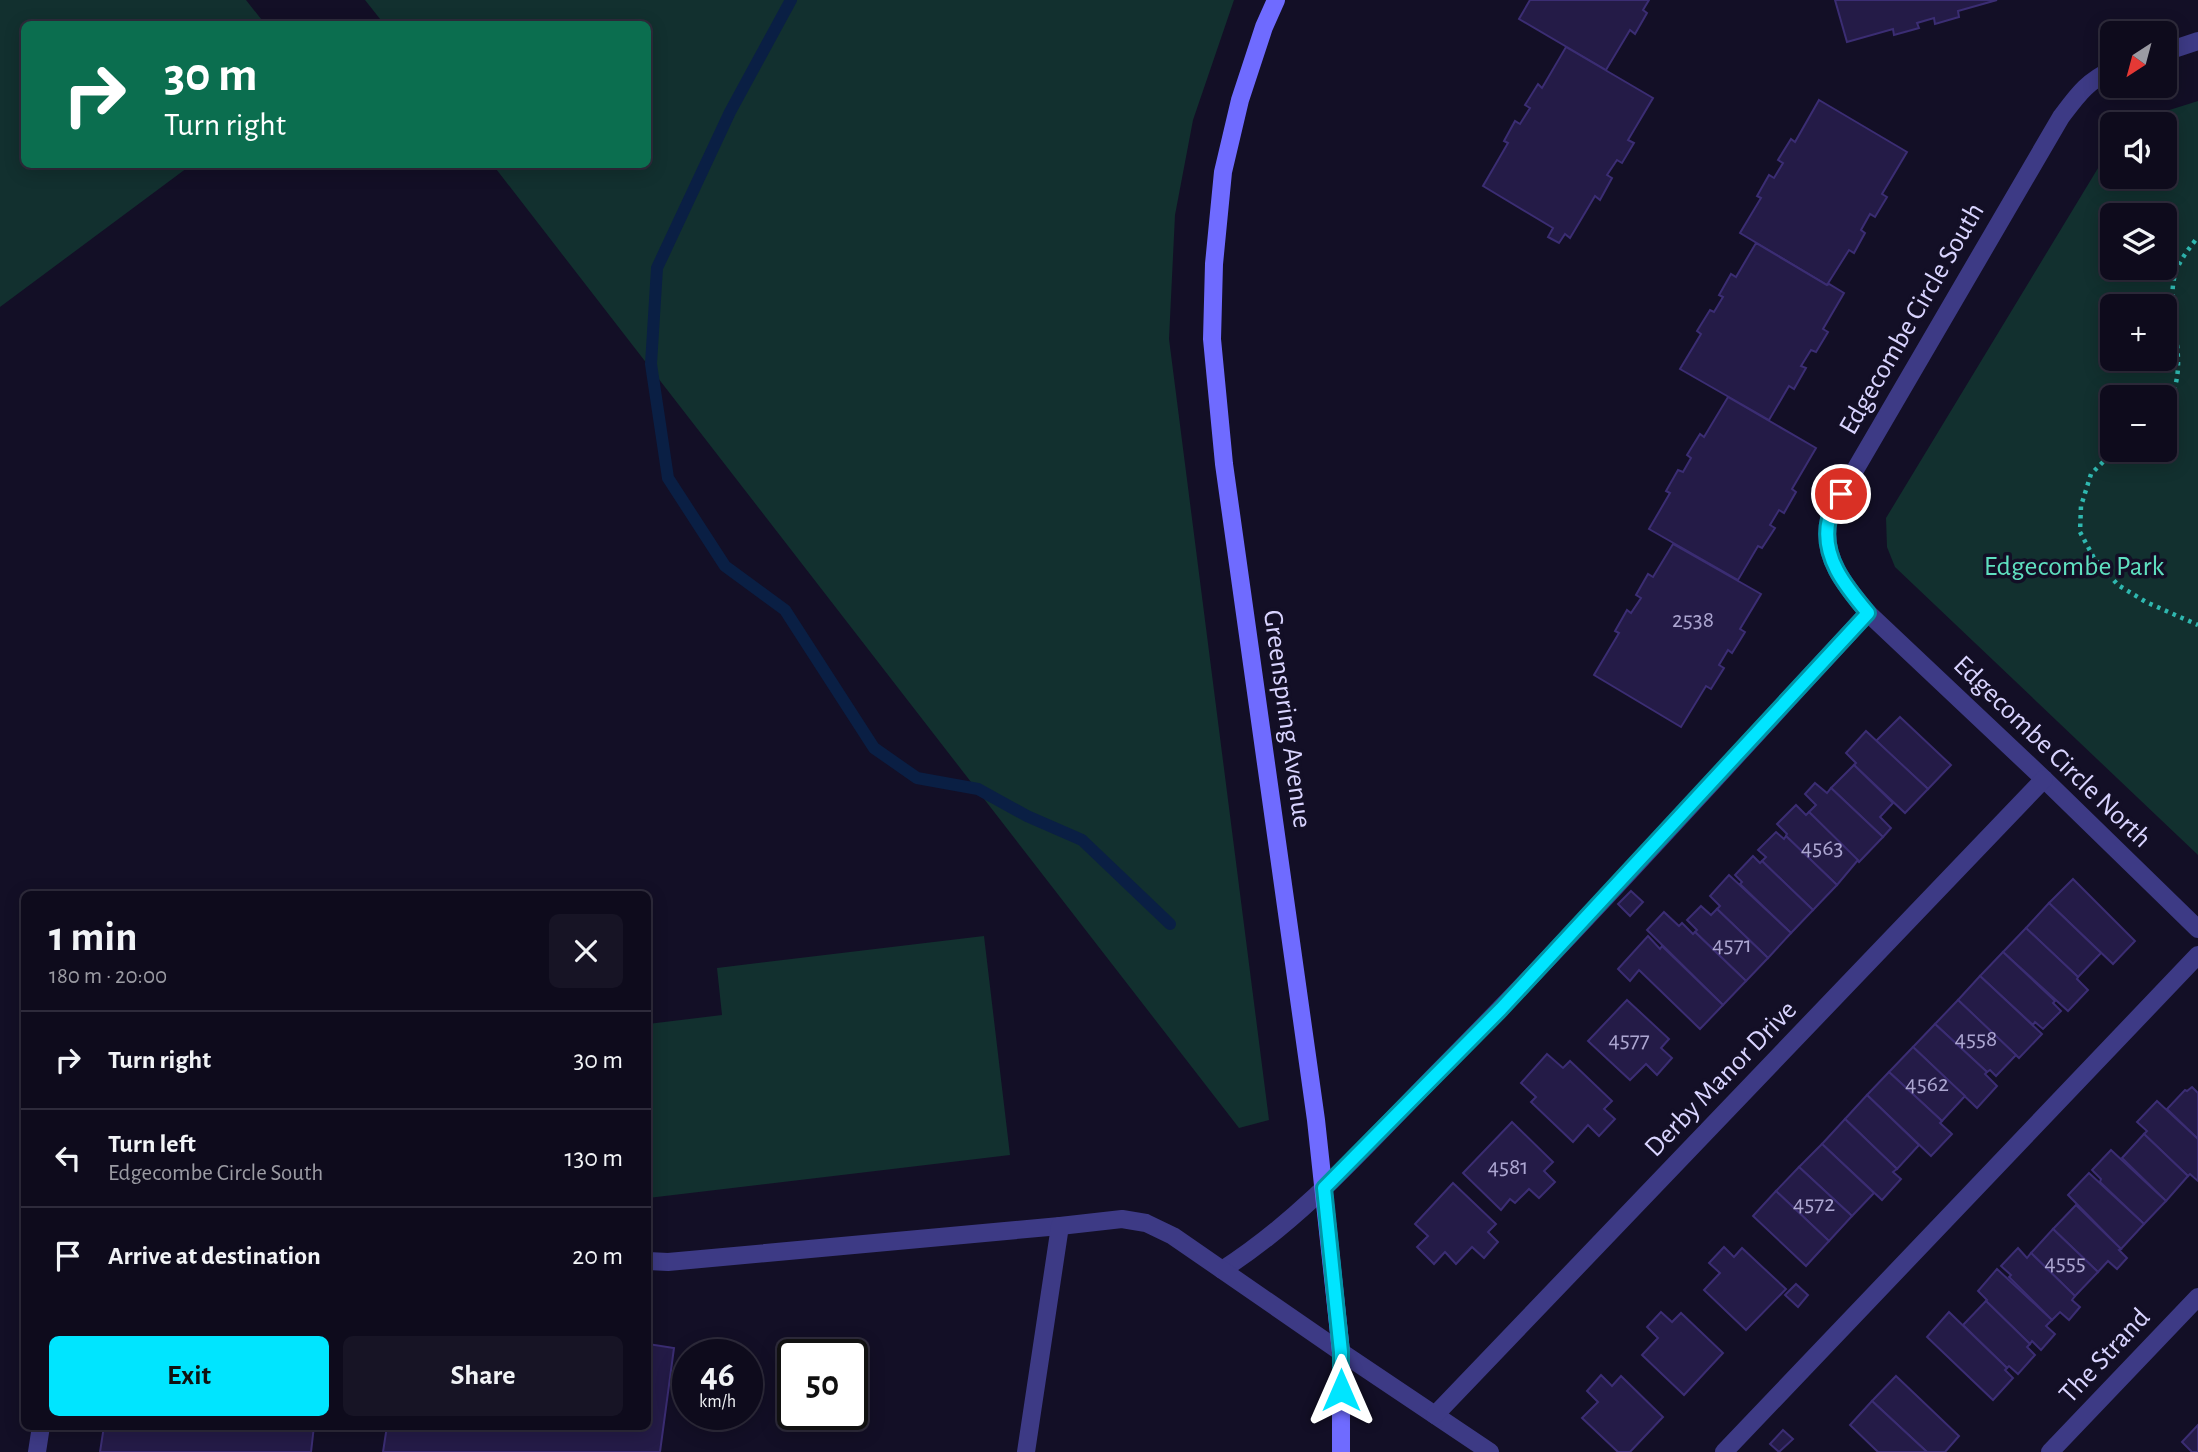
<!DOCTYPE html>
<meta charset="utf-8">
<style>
:root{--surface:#0e0b1c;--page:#171425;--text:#f1f3f6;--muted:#9b9ba3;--line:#2e2b3b;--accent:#00e5ff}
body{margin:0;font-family:"Alegreya Sans",sans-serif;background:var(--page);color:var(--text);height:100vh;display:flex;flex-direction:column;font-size:26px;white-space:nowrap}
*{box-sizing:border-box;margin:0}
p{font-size:23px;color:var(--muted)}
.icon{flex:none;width:38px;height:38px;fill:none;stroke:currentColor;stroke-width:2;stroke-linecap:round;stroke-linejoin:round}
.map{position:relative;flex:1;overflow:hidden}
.drawer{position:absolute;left:21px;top:891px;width:630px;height:539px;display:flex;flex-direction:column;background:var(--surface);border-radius:10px;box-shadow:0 4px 18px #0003,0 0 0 2px var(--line)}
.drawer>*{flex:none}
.banner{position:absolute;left:21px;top:21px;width:630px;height:147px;border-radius:10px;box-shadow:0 4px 18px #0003,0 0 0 2px var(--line);background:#0b6e4f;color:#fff;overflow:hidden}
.needle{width:46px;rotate:216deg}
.buttons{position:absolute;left:2100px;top:21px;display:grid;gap:14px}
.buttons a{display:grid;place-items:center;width:77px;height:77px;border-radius:10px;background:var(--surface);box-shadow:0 4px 18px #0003,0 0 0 2px var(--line);font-size:35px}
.speed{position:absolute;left:672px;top:1339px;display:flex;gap:14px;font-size:35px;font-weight:700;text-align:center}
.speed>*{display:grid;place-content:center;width:91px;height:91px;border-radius:50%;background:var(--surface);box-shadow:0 4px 18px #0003,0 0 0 2px var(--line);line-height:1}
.speed small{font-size:18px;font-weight:400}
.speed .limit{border:4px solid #111;border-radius:10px;background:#fff;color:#111}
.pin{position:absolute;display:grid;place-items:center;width:60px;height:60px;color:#fff;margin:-30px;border:4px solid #fff;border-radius:50%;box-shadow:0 2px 7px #0007}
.me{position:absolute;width:77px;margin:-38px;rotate:0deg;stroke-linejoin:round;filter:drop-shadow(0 0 5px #0008)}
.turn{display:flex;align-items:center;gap:24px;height:147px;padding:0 28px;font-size:32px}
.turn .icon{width:91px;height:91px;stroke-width:2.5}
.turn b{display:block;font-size:49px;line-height:60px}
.round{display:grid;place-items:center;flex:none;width:74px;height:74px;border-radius:10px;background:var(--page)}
.headline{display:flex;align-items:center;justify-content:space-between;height:119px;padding:0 28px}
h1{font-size:42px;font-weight:700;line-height:52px}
.action{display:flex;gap:14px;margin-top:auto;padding:14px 28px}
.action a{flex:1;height:80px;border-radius:10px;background:var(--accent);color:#111;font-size:28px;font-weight:700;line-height:80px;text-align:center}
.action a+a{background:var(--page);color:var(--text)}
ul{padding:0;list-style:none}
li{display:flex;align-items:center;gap:21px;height:98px;padding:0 28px;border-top:2px solid var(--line)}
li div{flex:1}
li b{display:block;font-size:26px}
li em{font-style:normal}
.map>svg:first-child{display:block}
.green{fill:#12302f;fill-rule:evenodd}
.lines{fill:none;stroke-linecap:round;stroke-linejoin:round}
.stream{stroke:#0a1f44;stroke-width:12}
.building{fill:#241b47;stroke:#3b2d73;stroke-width:2}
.path{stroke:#2fb8b0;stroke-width:4.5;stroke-dasharray:3.5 5;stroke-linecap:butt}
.service{stroke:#3d3a85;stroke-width:18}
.minor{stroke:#3d3a85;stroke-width:18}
.secondary{stroke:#6f6bff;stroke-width:18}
.route-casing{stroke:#0095a6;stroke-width:18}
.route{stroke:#00e5ff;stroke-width:12}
.labels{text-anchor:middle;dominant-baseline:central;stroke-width:7;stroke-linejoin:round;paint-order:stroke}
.number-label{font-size:24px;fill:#aca6d1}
.street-label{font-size:28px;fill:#d9d4ff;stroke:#130f26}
.park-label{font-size:28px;fill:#5fe0c0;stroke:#130f26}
</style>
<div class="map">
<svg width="2198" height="1452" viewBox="0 0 2198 1452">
<rect width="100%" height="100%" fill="#130f26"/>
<!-- green -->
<g class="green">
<path d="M0 0H246L265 24H24V164L191 165 0 307Z"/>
<path d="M365 0H1234L1193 120 1175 215 1169 339 1269 1120 1239 1128 493 165 648 164V24H384Z"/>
<path d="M2198 101V855L1895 567 1887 547 1886 518 2112 145V177H2165V124H2125ZM2112 215H2165V268H2112ZM2165 306V359H2112V306ZM2165 397V450H2112V397Z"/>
<path d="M984 936 1010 1155 648 1198V1024L722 1015 717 968Z"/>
</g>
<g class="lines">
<!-- stream -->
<path class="stream" d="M791 0 730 112 657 268 651 364 668 478 725 566 785 610 874 748 917 778 978 789 1027 816 1082 840 1170 924"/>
</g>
<!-- building -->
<g class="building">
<path d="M1530 0H1649L1643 10 1647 13 1635 34 1630 30 1606 70 1519 19Z"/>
<path d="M1835 0H1997L1958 11 1959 17 1935 24 1934 18 1917 23 1919 28 1894 35 1893 29 1847 42Z"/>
<path d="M1566 47 1653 98 1628 140 1634 143 1622 163 1617 160 1607 175 1612 178 1600 200 1595 196 1570 238 1565 234 1559 243 1548 237 1553 228 1483 186 1508 143 1504 141 1515 121 1520 124 1530 108 1525 105 1538 84 1542 88Z"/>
<path d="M1819 100 1907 152 1882 194 1887 197 1875 217 1870 214 1861 230 1865 233 1854 253 1849 250 1827 285 1740 233 1761 198 1757 196 1769 175 1774 178 1783 163 1778 160 1791 139 1795 142Z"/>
<path d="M1756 243 1827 285 1829 284 1844 293 1823 329 1828 332 1816 352 1811 350 1801 366 1806 368 1794 389 1789 386 1769 420 1680 369 1701 334 1697 331 1710 310 1714 312 1723 297 1719 295 1731 274 1736 277Z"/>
<path d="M1728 397 1816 448 1792 489 1796 492 1784 513 1779 510 1770 525 1775 528 1762 548 1758 546 1738 580 1649 529 1670 493 1666 491 1678 470 1683 472 1691 458 1687 455 1700 434 1704 437Z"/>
<path d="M1673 544 1761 594 1740 629 1745 632 1732 653 1728 650 1719 665 1724 668 1711 689 1706 686 1681 727 1594 675 1619 633 1615 631 1627 610 1631 613 1641 598 1636 595 1648 574 1653 577Z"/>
<path d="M1900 717 1951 765 1928 789 1876 741Z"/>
<path d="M1866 731 1928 789 1905 813 1854 765 1856 763 1846 753Z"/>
<path d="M1854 765 1893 803 1880 817 1891 828 1883 837 1831 788Z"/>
<path d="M1815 783 1827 793 1831 788 1883 837 1859 862 1809 812 1816 805 1805 794Z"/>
<path d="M1796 805 1806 815 1809 812 1858 860 1837 885 1786 836 1787 834 1777 824Z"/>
<path d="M1776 832 1784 839 1786 836 1837 885 1813 910 1762 861 1766 857 1758 850Z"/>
<path d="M1753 856 1760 863 1762 861 1813 910 1791 933 1740 884 1742 882 1735 875Z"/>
<path d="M1729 875 1791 933 1768 958 1717 909 1720 906 1710 896Z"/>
<path d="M2073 879 2135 941 2113 964 2049 903Z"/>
<path d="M1631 891 1643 902 1630 916 1618 904Z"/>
<path d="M2049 903 2101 953 2078 977 2026 928Z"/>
<path d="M1701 906 1711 915 1717 909 1768 958 1746 981 1695 932 1697 930 1687 920Z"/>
<path d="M1664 912 1679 926 1682 923 1693 934 1695 932 1746 981 1723 1005 1647 930Z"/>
<path d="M2026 928 2078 977 2077 979 2088 990 2068 1011 2003 952Z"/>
<path d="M1648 936 1660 949 1662 946 1723 1005 1700 1029 1639 970 1630 981 1618 969Z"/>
<path d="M2003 952 2055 1001 2053 1003 2061 1011 2043 1029 2035 1022 2033 1025 1980 976Z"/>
<path d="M1980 976 2042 1034 2019 1058 1958 1000Z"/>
<path d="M1627 1000 1669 1039 1661 1048 1672 1058 1657 1075 1646 1064 1630 1080 1588 1041Z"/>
<path d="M1958 1000 2016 1055 1996 1076 1990 1070 1987 1072 1935 1024Z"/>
<path d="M1935 1024 1987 1072 1985 1074 1997 1086 1977 1108 1913 1047Z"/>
<path d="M1913 1047 1965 1096 1942 1121 1889 1072Z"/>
<path d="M1547 1054 1563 1068 1570 1061 1612 1101 1604 1109 1615 1119 1599 1136 1588 1125 1573 1142 1531 1102 1536 1097 1521 1083Z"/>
<path d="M1889 1072 1942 1121 1940 1123 1952 1134 1931 1156 1867 1095Z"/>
<path d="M2192 1087 2198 1093V1139L2167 1109 2185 1090 2187 1091Z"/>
<path d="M1867 1095 1919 1145 1897 1169 1845 1119Z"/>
<path d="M2157 1101 2198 1139V1181L2190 1174 2188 1176 2144 1134 2147 1131 2137 1122Z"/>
<path d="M1845 1119 1897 1169 1893 1172 1901 1179 1882 1200 1822 1144Z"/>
<path d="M1512 1122 1553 1162 1544 1171 1555 1182 1539 1198 1529 1189 1515 1203 1510 1199 1501 1210 1463 1173Z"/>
<path d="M2144 1134 2188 1176 2166 1201 2122 1158Z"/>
<path d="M1822 1144 1874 1193 1852 1216 1799 1167Z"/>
<path d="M2111 1150 2166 1201 2144 1224 2100 1182 2101 1179 2092 1170Z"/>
<path d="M1799 1167 1852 1216 1829 1241 1776 1191Z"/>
<path d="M2089 1173 2144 1224 2121 1249 2068 1195Z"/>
<path d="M1453 1183 1496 1224 1488 1232 1498 1242 1484 1258 1472 1247 1456 1264 1445 1252 1434 1264 1417 1247 1428 1236 1415 1224Z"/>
<path d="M1776 1191 1829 1241 1806 1266 1753 1216Z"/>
<path d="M2076 1205 2121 1249 2119 1250 2127 1258 2117 1269 2108 1261 2098 1272 2053 1229Z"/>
<path d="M2053 1229 2098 1272 2075 1296 2031 1253Z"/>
<path d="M1724 1247 1734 1257 1742 1248 1786 1289 1746 1330 1704 1290 1720 1273 1709 1263Z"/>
<path d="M2018 1248 2027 1258 2031 1253 2075 1296 2072 1300 2080 1307 2069 1320 2060 1312 2052 1320 2009 1277 2011 1275 2001 1266Z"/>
<path d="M1997 1269 2052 1320 2046 1326 2055 1334 2041 1350 2032 1341 2030 1344 1986 1301 1987 1300 1978 1291Z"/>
<path d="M1796 1284 1808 1295 1798 1307 1785 1295Z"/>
<path d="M1986 1301 2030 1344 2027 1347 2035 1355 2018 1374 2009 1366 2007 1368 1963 1325Z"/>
<path d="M1661 1312 1672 1322 1681 1313 1723 1353 1684 1395 1642 1355 1658 1338 1647 1327Z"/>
<path d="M1949 1312 2007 1368 2005 1370 2013 1378 1993 1400 1927 1337Z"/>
<path d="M648 1344 674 1348 660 1452H383L387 1426H648Z"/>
<path d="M1601 1375 1612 1386 1621 1376 1663 1417 1630 1452H1618L1582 1418 1598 1402 1587 1391Z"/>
<path d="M1896 1376 1959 1436 1945 1452H1927L1872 1401Z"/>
<path d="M1872 1401 1927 1452H1878L1850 1425Z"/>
<path d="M2198 1425V1452H2192L2182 1442Z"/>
<path d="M104 1426H314L311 1452H100Z"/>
<path d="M1783 1430 1793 1439 1779 1452 1770 1444Z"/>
</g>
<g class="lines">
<!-- path -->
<g class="path">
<path d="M2165 405C2194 370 2164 316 2175 274 2179 261 2190 247 2198 237"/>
<path d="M2115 450 2091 474 2081 506 2080 532 2094 558 2118 585 2146 602 2198 625"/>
</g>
<!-- service -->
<g class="service">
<path d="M648 1261 668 1262 1060 1226"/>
<path d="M1222 1270C1305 1217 1371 1140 1440 1070 1587 922 1726 766 1868 613"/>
<path d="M37 1452 41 1426"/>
<path d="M1026 1452 1060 1226 1122 1219 1146 1223 1173 1236 1341 1352"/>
<path d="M1724 1452 2198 955"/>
</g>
<!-- minor -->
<g class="minor">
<path d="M2165 52 2198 41"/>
<path d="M2112 70C2087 81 2077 96 2061 117L1841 494C1837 502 1832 511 1829 519 1820 556 1846 587 1868 613L2044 779 2198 929"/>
<path d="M1341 1352 1490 1452"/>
<path d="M1435 1415 2044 779"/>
<path d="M2050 1452 2198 1297"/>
</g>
<!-- secondary -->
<path class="secondary" d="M1276 0 1264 27 1240 100 1223 172 1214 264 1212 339 1224 464 1316 1120 1341 1352V1452"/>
</g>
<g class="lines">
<defs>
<path id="route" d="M1341 1390V1352L1324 1188 1501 1009 1868 613C1846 587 1820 556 1829 519 1832 511 1837 502 1841 494"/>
</defs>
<!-- route casing -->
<use href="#route" class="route-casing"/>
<!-- route -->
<use href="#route" class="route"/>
</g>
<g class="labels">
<!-- number labels -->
<g class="number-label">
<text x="1693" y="620">2538</text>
<text x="1822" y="848">4563</text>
<text x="1732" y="945">4571</text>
<text x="1976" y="1039">4558</text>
<text x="1629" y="1040">4577</text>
<text x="1927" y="1084">4562</text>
<text x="1508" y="1167">4581</text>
<text x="1814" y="1204">4572</text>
<text x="2065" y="1263">4555</text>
</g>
<!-- street labels -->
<g class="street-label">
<text transform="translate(1912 319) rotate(-60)">Edgecombe Circle South</text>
<text transform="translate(1287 719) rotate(82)">Greenspring Avenue</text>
<text transform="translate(2052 752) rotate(44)">Edgecombe Circle North</text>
<text transform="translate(1721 1079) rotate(-46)">Derby Manor Drive</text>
<text transform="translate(2105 1356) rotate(-47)">The Strand</text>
</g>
<!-- park labels -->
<g class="park-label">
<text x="2074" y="567">Edgecombe Park</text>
</g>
</g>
</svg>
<div class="buttons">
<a><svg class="needle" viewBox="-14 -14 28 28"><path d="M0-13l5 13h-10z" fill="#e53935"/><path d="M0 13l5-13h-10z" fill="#9b9ba3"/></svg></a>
<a><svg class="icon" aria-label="sound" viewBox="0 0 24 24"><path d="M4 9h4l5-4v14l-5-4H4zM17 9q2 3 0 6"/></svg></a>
<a><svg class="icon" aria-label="layers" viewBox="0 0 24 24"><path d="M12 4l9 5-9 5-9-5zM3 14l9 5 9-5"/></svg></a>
<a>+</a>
<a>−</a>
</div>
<div class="speed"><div>46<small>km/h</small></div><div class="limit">50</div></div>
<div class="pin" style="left:1841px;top:494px;background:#d93025"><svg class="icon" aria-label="arrive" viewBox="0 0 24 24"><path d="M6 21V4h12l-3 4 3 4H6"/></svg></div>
<svg class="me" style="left:1341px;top:1390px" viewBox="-20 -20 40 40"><path d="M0-17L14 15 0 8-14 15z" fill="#00e5ff" stroke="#fff" stroke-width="4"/></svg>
<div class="banner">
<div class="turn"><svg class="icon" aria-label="right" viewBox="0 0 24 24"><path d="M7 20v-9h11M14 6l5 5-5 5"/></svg><div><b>30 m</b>Turn right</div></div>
</div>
<section class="drawer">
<div class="headline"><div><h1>1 min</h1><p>180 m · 20:00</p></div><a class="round"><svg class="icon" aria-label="close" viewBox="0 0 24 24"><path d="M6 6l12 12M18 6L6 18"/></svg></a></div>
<ul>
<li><svg class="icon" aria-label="right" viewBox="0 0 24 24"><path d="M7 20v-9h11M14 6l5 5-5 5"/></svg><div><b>Turn right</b></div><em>30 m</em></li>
<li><svg class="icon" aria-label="left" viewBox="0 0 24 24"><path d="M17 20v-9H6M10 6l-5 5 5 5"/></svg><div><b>Turn left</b><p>Edgecombe Circle South</p></div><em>130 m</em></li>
<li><svg class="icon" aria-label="arrive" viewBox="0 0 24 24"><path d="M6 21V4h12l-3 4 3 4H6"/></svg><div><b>Arrive at destination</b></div><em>20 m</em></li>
</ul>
<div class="action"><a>Exit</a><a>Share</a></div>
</section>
</div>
